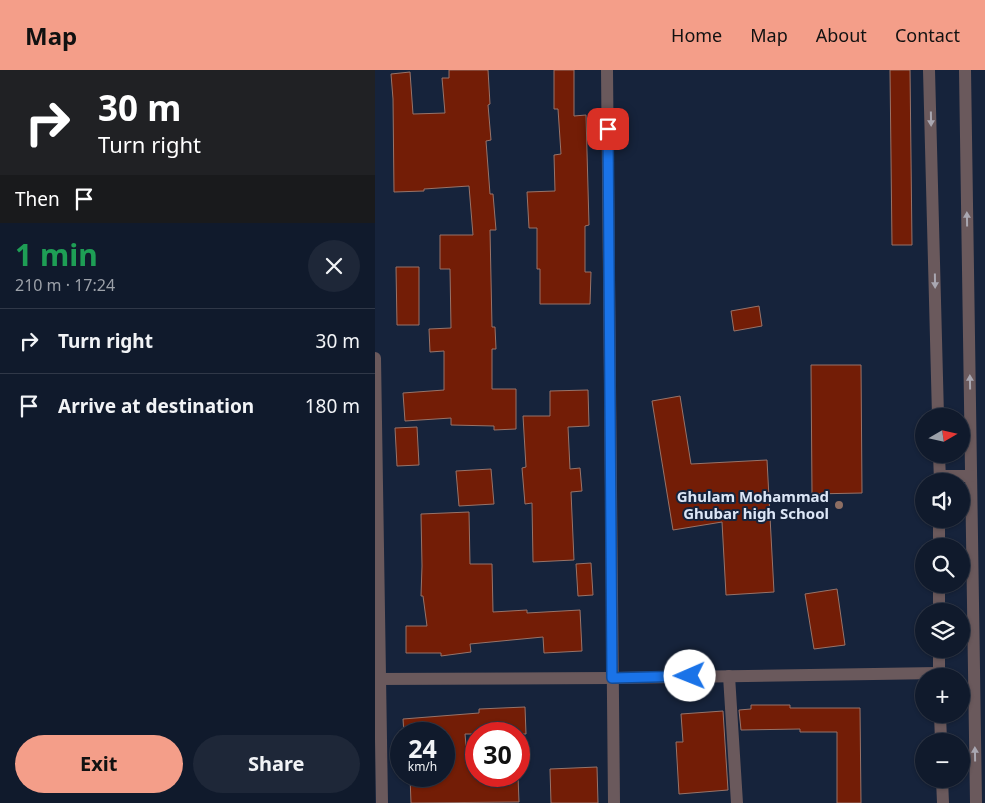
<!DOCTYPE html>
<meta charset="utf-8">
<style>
:root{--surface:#101a2c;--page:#1e2738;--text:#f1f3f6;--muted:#9ca1a9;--line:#303848;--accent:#f49e89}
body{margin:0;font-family:"Noto Sans",sans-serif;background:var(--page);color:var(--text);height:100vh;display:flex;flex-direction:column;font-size:19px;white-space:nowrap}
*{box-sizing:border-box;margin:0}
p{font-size:16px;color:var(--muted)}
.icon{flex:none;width:28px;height:28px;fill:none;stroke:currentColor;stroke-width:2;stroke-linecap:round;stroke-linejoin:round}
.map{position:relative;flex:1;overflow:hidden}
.side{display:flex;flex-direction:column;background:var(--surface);width:375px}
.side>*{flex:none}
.guide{background:#202124;color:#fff;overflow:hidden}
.needle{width:32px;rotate:81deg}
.tools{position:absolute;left:540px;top:338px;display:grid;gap:10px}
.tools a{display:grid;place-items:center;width:55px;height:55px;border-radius:50%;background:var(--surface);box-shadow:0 1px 4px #0004,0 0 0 1px var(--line);font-size:25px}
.speed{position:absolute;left:15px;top:652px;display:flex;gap:10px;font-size:25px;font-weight:700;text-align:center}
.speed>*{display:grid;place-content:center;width:65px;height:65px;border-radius:50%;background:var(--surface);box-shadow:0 1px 4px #0004,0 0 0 1px var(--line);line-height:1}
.speed small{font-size:12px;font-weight:400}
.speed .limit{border:8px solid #d22;background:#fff;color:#111}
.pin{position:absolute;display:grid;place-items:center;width:42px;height:42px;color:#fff;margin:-21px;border-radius:10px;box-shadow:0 2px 8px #0006}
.me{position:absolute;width:55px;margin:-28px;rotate:269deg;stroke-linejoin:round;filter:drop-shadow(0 0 4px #0008)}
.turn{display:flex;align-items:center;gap:18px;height:105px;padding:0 15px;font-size:22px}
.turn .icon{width:65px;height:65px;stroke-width:2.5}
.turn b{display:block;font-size:35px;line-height:42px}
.then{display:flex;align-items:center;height:48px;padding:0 15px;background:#0003;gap:10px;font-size:19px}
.round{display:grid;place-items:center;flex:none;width:52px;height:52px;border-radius:26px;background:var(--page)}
.headline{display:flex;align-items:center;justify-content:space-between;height:85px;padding:0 15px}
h1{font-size:30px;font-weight:700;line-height:38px;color:#1e9e55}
.primary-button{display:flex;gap:10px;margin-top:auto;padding:10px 15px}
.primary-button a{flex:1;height:58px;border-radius:30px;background:var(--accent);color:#111;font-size:20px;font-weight:700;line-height:58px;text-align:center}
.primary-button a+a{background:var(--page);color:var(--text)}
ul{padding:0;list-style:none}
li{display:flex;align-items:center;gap:15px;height:65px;padding:0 15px;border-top:1px solid var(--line)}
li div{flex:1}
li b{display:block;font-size:19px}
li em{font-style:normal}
header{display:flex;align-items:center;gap:30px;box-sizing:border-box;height:70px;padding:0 25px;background:var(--accent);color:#111}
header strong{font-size:24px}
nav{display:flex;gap:28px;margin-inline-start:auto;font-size:18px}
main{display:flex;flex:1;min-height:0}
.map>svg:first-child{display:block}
.building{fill:#731d06;stroke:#977369}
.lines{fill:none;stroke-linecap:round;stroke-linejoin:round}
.minor{stroke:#6a595c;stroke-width:12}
.oneway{fill:#a9a7b1}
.route-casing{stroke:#114b97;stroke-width:12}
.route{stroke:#1a73e8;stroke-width:9}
.education-dot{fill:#8d6e63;stroke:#16233b;stroke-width:2}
.labels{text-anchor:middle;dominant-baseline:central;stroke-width:4;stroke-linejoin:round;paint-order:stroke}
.poi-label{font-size:15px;font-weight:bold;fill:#dce6f6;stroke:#16233b;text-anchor:end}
</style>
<header>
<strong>Map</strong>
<nav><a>Home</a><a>Map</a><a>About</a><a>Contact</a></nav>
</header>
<main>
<section class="side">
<div class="guide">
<div class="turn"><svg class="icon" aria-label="right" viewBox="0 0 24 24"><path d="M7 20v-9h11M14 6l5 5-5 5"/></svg><div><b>30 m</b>Turn right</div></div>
<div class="then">Then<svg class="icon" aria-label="arrive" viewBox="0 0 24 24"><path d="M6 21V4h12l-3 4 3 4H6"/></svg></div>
</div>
<div class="headline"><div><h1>1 min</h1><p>210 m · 17:24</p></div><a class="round"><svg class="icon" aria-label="close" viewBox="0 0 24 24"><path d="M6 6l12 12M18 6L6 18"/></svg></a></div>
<ul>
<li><svg class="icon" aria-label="right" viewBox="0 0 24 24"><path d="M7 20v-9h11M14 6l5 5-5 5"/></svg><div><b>Turn right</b></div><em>30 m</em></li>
<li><svg class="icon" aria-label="arrive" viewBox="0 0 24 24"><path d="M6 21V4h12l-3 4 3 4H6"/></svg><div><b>Arrive at destination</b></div><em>180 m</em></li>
</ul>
<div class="primary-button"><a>Exit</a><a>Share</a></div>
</section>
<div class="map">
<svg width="610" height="733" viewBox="0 0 610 733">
<rect width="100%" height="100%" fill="#16233b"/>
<!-- building -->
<g class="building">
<path d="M74 0H113L115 34 113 35 116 70 111 71 115 124H118L121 160H115L117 257H120L121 279H117V319H141V359L119 360V356L76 355V348L30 351 28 323 69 320V281L55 282 54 259 76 258 75 199H65V165H98L94 116 49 119V121L19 122 18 29 16 4 35 2 38 44 70 43 67 8H74Z"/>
<path d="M179 0H199V46L211 45 214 155 210 156V202H216L215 234H165V199H162V158H154L152 122 180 121 179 85 186 84 183 39H179Z"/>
<path d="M515 0H535L537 175H517Z"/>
<path d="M21 197H44V255H22Z"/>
<path d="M384 236 387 256 359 261 356 241Z"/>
<path d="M436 295H486L487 423 437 424Z"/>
<path d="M213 320 214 356 193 357 195 399 205 398 207 421 196 422 199 490 158 492 157 433 150 434 147 398 151 397 148 346H175V321Z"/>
<path d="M305 326 316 394 392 390 399 522 351 525 347 452 298 460 277 331Z"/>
<path d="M42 357 44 395 22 396 20 358Z"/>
<path d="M116 399 119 434 84 436 81 401Z"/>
<path d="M94 442 95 494H117L118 542 152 540V543L205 540 207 581 169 583 168 567 95 574 96 582 66 586V583H31V556H52L48 526H46L47 496 46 444Z"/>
<path d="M216 493 218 525 203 526 201 494Z"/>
<path d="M462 519 470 575 439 579 430 524Z"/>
<path d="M376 635H415V638H485L486 733H462V662H425V659L366 660 364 640 376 639Z"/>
<path d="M150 637 151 664H90L93 698 101 697V706H143L144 732 36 733 35 706H69V664H29L28 649 104 643V639Z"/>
<path d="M348 641 353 720 304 724 301 672H308L306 644Z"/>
<path d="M222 697 223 733H176L175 699Z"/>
</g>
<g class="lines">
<!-- minor -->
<g class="minor">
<path d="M232 0 239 733"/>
<path d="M554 0 563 346"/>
<path d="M590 0 601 733"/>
<path d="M0 288 7 733"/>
<path d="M564 384 565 411"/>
<path d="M565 406H596"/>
<path d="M564 476V449"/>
<path d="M564 541V514"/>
<path d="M354 606 362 733"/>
<path d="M564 606V579"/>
<path d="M0 609 237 608 563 603"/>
<path d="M565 644 566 671"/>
<path d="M567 709 568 733"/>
</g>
</g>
<!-- one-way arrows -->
<defs><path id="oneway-solid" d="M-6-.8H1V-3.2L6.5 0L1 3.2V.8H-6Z" transform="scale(1.25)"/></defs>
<g class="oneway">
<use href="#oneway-solid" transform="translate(556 49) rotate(89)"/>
<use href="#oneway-solid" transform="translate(592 149) rotate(-91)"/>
<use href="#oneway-solid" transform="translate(560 211) rotate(89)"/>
<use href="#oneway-solid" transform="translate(595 312) rotate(-91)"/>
<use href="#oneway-solid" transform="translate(600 684) rotate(-91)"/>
</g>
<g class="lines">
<defs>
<path id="route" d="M233 59 237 608 315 606"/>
</defs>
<!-- route casing -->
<use href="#route" class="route-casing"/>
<!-- route -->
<use href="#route" class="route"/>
</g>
<!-- markers -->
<circle class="education-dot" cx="464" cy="435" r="5"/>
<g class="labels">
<!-- poi labels -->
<g class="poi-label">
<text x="454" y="426">Ghulam Mohammad<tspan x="454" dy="17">Ghubar high School</tspan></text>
</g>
</g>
</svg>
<div class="tools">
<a><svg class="needle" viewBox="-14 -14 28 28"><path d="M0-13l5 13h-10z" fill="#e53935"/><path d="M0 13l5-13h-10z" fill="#9ca1a9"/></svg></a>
<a><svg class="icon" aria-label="sound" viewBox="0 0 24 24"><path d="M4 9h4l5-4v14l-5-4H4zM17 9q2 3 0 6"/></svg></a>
<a><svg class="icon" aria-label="search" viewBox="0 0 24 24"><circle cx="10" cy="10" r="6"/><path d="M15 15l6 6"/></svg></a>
<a><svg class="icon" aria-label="layers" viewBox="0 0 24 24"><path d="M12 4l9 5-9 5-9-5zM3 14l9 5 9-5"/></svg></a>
<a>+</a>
<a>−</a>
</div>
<div class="speed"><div>24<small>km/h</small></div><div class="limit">30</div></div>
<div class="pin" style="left:233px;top:59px;background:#d93025"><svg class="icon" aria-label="arrive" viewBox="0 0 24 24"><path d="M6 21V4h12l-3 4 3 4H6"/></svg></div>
<svg class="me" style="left:315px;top:606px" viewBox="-20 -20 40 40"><circle r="19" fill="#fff"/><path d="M0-13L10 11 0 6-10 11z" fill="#1a73e8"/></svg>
</div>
</main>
